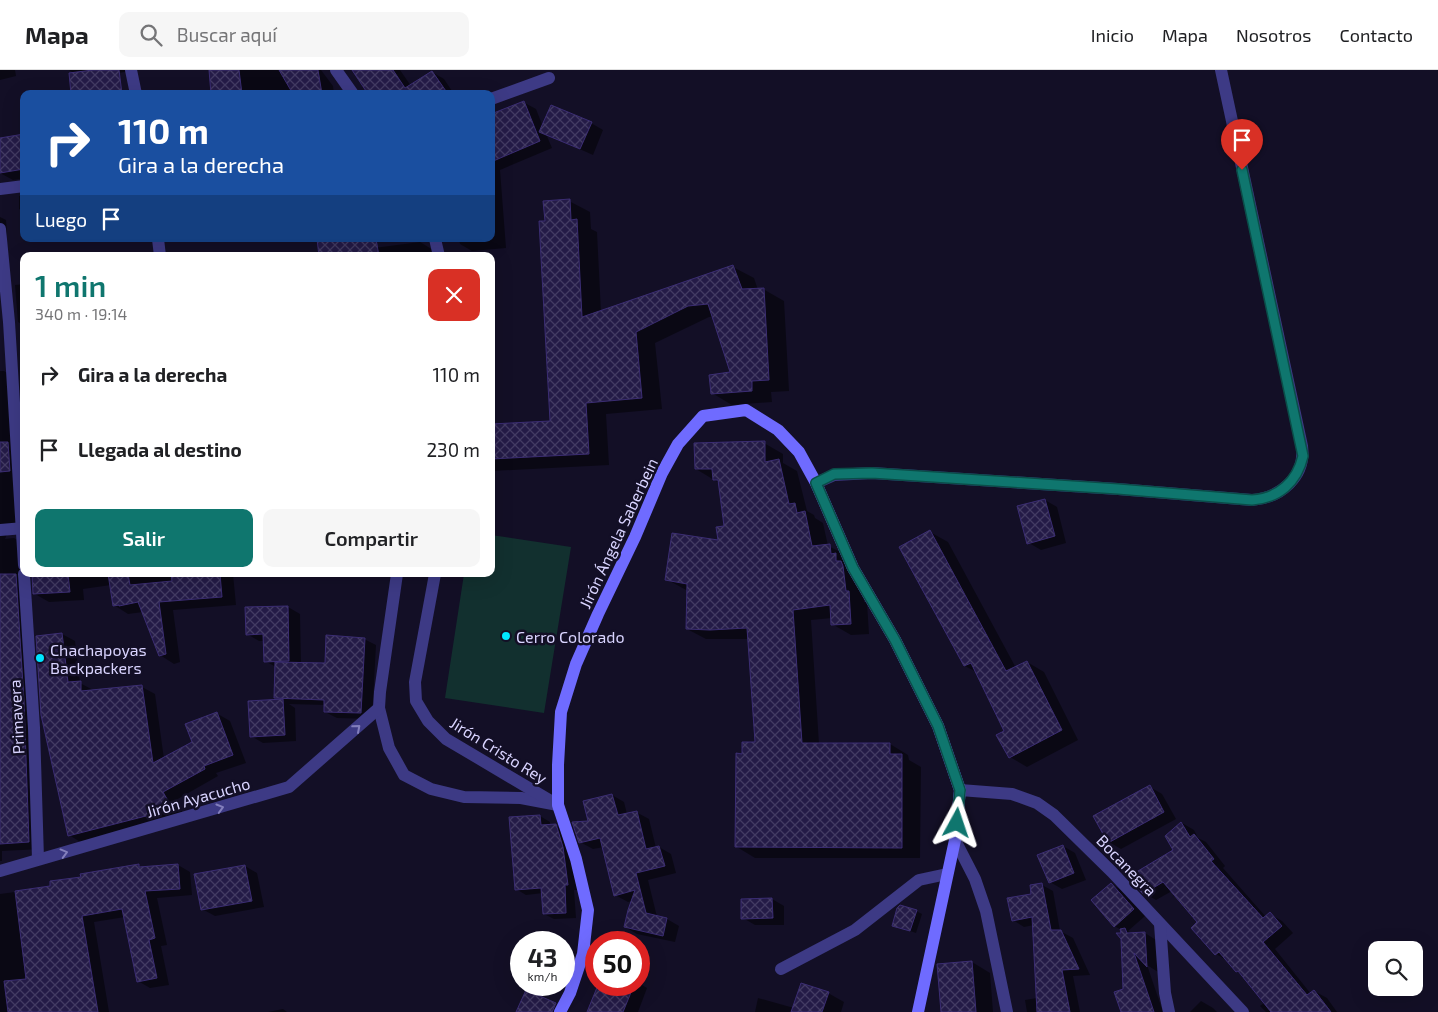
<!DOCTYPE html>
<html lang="es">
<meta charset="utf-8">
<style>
:root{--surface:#fff;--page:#f6f6f6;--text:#202124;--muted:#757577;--line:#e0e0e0;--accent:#0f766e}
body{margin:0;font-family:"Exo 2",sans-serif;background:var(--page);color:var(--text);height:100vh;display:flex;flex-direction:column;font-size:19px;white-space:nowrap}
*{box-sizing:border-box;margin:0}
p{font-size:16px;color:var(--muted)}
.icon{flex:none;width:28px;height:28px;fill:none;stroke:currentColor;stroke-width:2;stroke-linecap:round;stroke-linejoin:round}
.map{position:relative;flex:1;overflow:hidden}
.details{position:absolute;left:20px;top:182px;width:475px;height:325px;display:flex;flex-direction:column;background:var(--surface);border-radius:10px;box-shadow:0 5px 20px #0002}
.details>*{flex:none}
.hud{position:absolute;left:20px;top:20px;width:475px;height:152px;border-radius:10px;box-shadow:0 5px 20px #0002;background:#1a4fa0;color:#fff;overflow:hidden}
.tools{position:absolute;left:1368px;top:871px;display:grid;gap:10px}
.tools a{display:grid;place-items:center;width:55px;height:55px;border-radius:10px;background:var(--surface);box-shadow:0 5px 20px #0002;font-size:25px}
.speed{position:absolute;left:510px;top:861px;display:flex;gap:10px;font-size:25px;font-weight:700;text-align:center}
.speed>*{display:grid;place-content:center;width:65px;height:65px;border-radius:50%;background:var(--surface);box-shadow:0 5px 20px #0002;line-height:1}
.speed small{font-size:12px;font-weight:400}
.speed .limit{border:8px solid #d22;background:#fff;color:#111}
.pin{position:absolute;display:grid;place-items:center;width:42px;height:42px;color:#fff;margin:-51px -21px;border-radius:50% 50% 50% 0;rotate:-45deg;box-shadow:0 0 5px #0007}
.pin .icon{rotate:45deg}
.me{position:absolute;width:55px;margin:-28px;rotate:5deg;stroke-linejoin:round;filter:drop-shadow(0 0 4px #0008)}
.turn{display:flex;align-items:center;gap:18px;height:105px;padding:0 15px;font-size:22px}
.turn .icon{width:65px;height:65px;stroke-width:2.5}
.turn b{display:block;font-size:35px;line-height:42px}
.then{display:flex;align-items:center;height:48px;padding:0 15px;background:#0003;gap:10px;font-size:19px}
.round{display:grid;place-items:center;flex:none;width:52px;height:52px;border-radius:10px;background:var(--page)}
.head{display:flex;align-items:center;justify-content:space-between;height:85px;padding:0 15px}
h1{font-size:30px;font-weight:600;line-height:38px;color:var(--accent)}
.button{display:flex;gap:10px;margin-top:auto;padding:10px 15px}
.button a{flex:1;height:58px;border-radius:10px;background:var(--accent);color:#fff;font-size:20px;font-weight:600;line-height:58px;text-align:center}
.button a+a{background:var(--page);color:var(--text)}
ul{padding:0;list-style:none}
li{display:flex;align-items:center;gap:15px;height:75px;padding:0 15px}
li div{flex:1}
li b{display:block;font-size:19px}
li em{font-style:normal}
header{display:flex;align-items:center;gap:30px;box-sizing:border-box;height:70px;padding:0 25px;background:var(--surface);border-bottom:1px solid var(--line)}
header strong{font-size:24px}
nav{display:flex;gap:28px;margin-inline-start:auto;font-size:18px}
.search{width:350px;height:45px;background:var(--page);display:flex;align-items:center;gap:12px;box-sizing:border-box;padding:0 18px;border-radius:10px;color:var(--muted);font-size:19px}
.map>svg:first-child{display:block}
.pitch{fill:#12302f}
.shadow{fill:#0007}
.building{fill:url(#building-cross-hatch);stroke:#3b2d73}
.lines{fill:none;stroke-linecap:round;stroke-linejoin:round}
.lane{stroke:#3d3a85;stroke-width:12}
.street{stroke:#3d3a85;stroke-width:12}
.secondary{stroke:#6f6bff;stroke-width:12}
.oneway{stroke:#837fbc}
.route-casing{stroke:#0a4d48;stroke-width:12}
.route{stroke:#0f766e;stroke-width:9}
.poi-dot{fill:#00e5ff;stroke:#130f26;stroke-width:2}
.labels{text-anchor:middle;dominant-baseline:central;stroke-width:5;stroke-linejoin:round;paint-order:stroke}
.street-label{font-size:16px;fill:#d9d4ff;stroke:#130f26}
.poi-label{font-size:16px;fill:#d9d4ff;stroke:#130f26;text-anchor:start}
</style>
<header>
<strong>Mapa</strong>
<div class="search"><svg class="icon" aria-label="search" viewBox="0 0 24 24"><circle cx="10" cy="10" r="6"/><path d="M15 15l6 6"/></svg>Buscar aquí</div>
<nav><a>Inicio</a><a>Mapa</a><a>Nosotros</a><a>Contacto</a></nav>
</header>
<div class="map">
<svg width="1438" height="942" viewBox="0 0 1438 942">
<defs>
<pattern id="building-cross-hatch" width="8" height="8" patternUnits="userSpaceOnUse" patternTransform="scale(1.25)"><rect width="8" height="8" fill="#241b47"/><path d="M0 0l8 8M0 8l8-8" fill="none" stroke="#433b63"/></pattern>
</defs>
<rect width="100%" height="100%" fill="#130f26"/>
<!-- pitch -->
<path class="pitch" d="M491 465 571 477 544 643 445 628 464 504H491Z"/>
<!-- shadow -->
<g class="shadow">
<path d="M0 0H15L16 6 0 10Z"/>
<path d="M69 0H139L82 8Z"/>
<path d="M210 0H321L333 16 334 24H158L213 22Z"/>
<path d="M354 0H400L411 16 432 2 444 9 454 24H369Z"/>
<path d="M523 32 536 39 543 57 591 53 603 60 593 85 546 64 552 78 500 100 506 178 472 181 460 174 459 169H491V43L493 44Z"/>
<path d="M24 65V111L20 109 13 110 0 103V69Z"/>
<path d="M24 125V141L19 139V126Z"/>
<path d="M569 131 590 142 591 159 597 162 601 242 733 197 754 208 758 220 763 219 784 231 789 321 771 322 772 332 732 335 712 323 731 303 714 247H709L655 273 662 339 606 344 609 395 491 401V356L552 352 546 152Z"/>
<path d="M0 147 6 150 7 163 0 214Z"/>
<path d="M420 172 433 180 434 186 320 185Z"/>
<path d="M24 214V277L23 255 18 252 15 215Z"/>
<path d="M21 299H24V339Z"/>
<path d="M0 301H4L17 309 24 458 9 460 5 469 14 468 24 474V504L30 505 32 504 29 513 42 779 2 781V791H0Z"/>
<path d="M764 373 783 384V393L797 401 807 441 814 445 815 448 823 453 828 476 849 486 862 508 864 532 867 533 869 564 851 565 832 554V548L811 550 819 674H890L908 685 909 690 921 697 920 788H755L737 777 743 685 756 674 749 569H706L687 559 688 521 666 509 719 472 725 457 719 413 696 399Z"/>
<path d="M1045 430 1057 437 1066 473 1041 480 1029 473Z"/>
<path d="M930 462 948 472 1016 598 1027 592 1044 602 1078 670 1027 697 1010 687 1006 661 978 603 965 596 901 477Z"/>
<path d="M32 504H233L236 535 173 540 180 592 174 594 160 585 143 542 128 544 114 535 111 515 83 519 84 530 49 532 35 524Z"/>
<path d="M288 537 300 544 301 594H326L364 569 376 575 372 649 337 648 325 642V635L289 634 295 638 296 671 263 673 251 666 281 631 276 628V597L265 591V571H259L247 564Z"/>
<path d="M62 564 75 571 80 613 93 620 142 617 155 624 164 689 193 673 216 643 230 651 246 693 216 703 218 706 176 730 183 743 82 773 69 765Z"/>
<path d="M1150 717 1162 724 1176 749 1121 779 1109 772Z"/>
<path d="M612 725 624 732 627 744 636 742 649 749 656 778 659 777 671 784 676 803 648 810 657 847 667 849 679 856 675 872 637 864 625 857 633 831 628 832 615 825 604 777 593 779 580 772 590 752 585 732Z"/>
<path d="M540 746 550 752V755H555L565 761 577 820H574L576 848 554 849 544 844 543 823 526 825 516 819 510 748Z"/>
<path d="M1182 753 1194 760 1198 768 1206 772 1225 796 1223 798 1266 847 1270 844 1282 851 1293 863 1275 879 1311 924 1314 921 1327 928 1337 942H1266L1260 936 1265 932 1243 905 1237 901 1228 891 1216 884 1199 853 1172 821 1156 830 1144 823 1175 780Z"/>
<path d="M1063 776 1075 783 1086 810 1062 819 1050 812Z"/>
<path d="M138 795 143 798 178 795 190 802 192 825 157 828 167 875 161 876 169 915 150 918 138 911 125 847 94 852 109 942H0V824L52 817Z"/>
<path d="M245 796 257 803 264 837 215 846 202 839Z"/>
<path d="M1111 814 1123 821 1145 846 1128 861 1133 864 1145 863 1156 870 1158 902 1147 895 1163 942H1122L1124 920 1122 860 1114 856Z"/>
<path d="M1042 815 1053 821 1060 861 1073 868 1090 905 1073 906 1080 942H1027L1025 930 1037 928 1034 855 1024 857 1013 850Z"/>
<path d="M772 829 784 836V855H755L743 848Z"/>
<path d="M916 841 922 844 916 863 893 855Z"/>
<path d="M972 892 990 903 993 942H942Z"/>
<path d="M639 913 647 918 638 942H588L599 915H639Z"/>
<path d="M828 923 844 932 841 942H755L758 928 794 938Z"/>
<path d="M1201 931 1213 938 1217 942H1190Z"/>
<path d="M283 939 287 942H268Z"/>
</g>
<!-- building -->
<g class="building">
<path d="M93 0H119L122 24H71L69 3Z"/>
<path d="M209 0H239L242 24H211Z"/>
<path d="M279 0H318L322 24H293Z"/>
<path d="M352 0H393L405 18 432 1 448 24H368Z"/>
<path d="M524 31 540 71 491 92V44Z"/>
<path d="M551 35 592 52 580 79 539 62Z"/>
<path d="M24 64V99L0 103V68Z"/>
<path d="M570 129 571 150 577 149 582 247 733 195 742 219 764 218 769 310 752 311V321L711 324 709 305 730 302 708 234 688 236 636 262 642 328 586 333 589 384 491 389V354L550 351 539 151H545L543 131Z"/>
<path d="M317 169H376L379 186H319Z"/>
<path d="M765 371V392L779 389 789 434 795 433 797 443 805 441 812 476 830 474 831 484 836 483V491H841L843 496 846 521H849L851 554 831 555 830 535 793 540 802 673H890V684H902V778L735 777 736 683 742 684V672H755L747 558 710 560 686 559 687 514 665 510 672 463 718 470 716 457 724 456 718 410H713L712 399H695L694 373Z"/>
<path d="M0 372H8L10 401 0 402Z"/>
<path d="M1045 429 1055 466 1027 474 1017 436Z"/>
<path d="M930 460 1006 601 1027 591 1062 660 1009 688 996 665 1004 661 971 593 964 596 899 477Z"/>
<path d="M0 504H16L24 631 29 772 0 774Z"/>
<path d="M32 504H68L70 522 33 524Z"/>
<path d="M108 504H128L130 515 172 511 171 504H220L222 527 159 532 166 584 159 586 138 532 119 536V535L113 536Z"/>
<path d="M288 536 289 591 264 592 263 564 246 565 245 537Z"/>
<path d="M62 563 68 612 81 611V621L142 615 153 693 192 672 185 654 217 642 233 685 204 696 205 699 163 722 171 736 148 749 146 746 68 766 41 645 36 566Z"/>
<path d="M326 565 365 568 361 643 324 642V630L274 628 275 592 325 593Z"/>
<path d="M283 629 285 665 250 667 248 631Z"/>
<path d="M1150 715 1164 742 1108 773 1093 746Z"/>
<path d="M612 724 618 745 637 741 646 779 659 776 665 796 636 803 646 843 667 848 663 866 624 857 628 840 635 820 614 826 600 768 579 773 572 752 588 751 583 731Z"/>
<path d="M540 745 541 755 556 754 563 777 568 815H565L566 843 543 844 541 818 515 820 509 747Z"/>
<path d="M1181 752 1190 767 1194 764 1214 789 1211 791 1263 848 1270 842 1282 856 1263 872 1307 925 1314 920 1331 942H1271L1238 901 1236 902 1219 882 1215 885 1191 858 1197 852 1163 812 1143 824 1128 807 1173 780 1165 766Z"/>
<path d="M1063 775 1074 803 1049 813 1037 785Z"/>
<path d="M139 794V797L178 794 180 819 145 821 155 868 149 870 157 908 137 912 122 839 82 846 98 942H8L4 911 26 909 15 821 50 816V811L81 807 80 804Z"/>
<path d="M245 795 252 831 201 840 194 804Z"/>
<path d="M1042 813 1051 860H1061L1079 899 1062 900 1070 942H1037L1032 847 1012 851 1007 828 1031 824 1030 815Z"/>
<path d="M1111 813 1134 839 1114 857 1091 830Z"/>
<path d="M772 828 773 848 741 849V829Z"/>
<path d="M900 835 917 840 910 861 892 856 897 838Z"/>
<path d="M1125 858 1127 863 1145 862 1147 897 1134 883 1154 942H1121L1114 922 1123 919 1121 869 1116 863H1121L1120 859Z"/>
<path d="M972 891 976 942H941L937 894Z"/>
<path d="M801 913 829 922 822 942H791Z"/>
<path d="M598 915H634L623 942H587Z"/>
<path d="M526 920 556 933 552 942H516Z"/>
</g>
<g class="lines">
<!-- lane -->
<path class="lane" d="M781 899 855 860 919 810 947 804"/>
<!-- street -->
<g class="street">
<path d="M131 0 136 24"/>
<path d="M336 0 353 24"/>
<path d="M491 29 549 8"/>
<path d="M0 119 24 116"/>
<path d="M0 159 9 252 24 495"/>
<path d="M158 169 160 186"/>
<path d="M435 169 439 186"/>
<path d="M816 413 834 405 872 403 1118 419 1252 430C1280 428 1306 407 1302 376L1221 0"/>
<path d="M0 460 24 458"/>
<path d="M24 504 34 658 38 789"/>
<path d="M397 504 380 622 379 638 389 678 404 705 431 719 464 727 521 728 558 735"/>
<path d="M435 504 415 612 416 631 428 651 446 669 549 730"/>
<path d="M960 720 1012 724 1037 733 1054 745 1112 802 1243 942"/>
<path d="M955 770 975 809 986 841 1007 942"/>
<path d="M0 801 289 717 379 638"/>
<path d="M1160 854 1165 923 1169 942"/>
</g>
<!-- secondary -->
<path class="secondary" d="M560 942 570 923 583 884 588 840 576 789 558 735V695L561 642 576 594 598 544 635 467 662 403 678 374 703 346 746 340 778 360 799 382 816 413 853 498 895 570 938 656 960 720 955 770 918 942"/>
</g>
<!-- one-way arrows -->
<defs><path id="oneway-chevron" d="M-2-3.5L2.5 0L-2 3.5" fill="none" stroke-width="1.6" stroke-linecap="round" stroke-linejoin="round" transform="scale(1.25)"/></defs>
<g class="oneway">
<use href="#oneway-chevron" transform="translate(357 658) rotate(-41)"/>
<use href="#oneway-chevron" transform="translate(220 738) rotate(-16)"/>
<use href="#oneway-chevron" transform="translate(64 783) rotate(-15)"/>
</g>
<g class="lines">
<defs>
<path id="route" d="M957 753 960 720 938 656 895 570 853 498 816 413 834 404 872 403 1118 419 1252 430C1279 428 1297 412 1303 386L1242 100"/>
</defs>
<!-- route casing -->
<use href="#route" class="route-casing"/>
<!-- route -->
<use href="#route" class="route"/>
</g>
<!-- markers -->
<g class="poi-dot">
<circle cx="506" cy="566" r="5"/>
<circle cx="40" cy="588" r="5"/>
</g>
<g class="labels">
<!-- street labels -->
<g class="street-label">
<text transform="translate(618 463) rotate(-65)">Jirón Ángela Saberbein</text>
<text transform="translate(16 647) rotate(-93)">Primavera</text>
<text transform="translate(499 680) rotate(32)">Jirón Cristo Rey</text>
<text transform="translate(198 727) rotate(-16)">Jirón Ayacucho</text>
<text transform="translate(1127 795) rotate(46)">Bocanegra</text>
</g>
<!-- poi labels -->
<g class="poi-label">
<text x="516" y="566">Cerro Colorado</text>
<text x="50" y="579">Chachapoyas<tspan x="50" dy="18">Backpackers</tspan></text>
</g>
</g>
</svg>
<div class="tools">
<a><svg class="icon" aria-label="search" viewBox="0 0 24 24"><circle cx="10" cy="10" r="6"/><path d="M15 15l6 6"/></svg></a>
</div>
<div class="speed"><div>43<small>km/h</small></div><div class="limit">50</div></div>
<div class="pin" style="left:1242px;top:100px;background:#d93025"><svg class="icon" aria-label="arrive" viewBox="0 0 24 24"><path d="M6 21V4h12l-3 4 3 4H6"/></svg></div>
<svg class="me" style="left:957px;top:753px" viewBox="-20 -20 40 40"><path d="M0-17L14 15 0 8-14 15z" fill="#0f766e" stroke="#fff" stroke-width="4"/></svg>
<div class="hud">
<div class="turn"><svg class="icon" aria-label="right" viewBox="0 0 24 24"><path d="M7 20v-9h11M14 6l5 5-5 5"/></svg><div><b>110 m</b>Gira a la derecha</div></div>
<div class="then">Luego<svg class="icon" aria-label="arrive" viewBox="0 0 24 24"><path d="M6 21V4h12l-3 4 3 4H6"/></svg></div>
</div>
<section class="details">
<div class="head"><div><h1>1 min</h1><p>340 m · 19:14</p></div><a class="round" style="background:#d93025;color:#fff"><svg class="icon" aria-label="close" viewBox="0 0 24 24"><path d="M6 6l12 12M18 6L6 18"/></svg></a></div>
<ul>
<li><svg class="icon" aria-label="right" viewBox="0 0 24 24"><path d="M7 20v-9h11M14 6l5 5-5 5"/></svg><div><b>Gira a la derecha</b></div><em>110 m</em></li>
<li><svg class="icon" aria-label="arrive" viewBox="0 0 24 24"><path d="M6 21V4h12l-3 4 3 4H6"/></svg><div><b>Llegada al destino</b></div><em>230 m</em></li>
</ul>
<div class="button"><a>Salir</a><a>Compartir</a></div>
</section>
</div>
